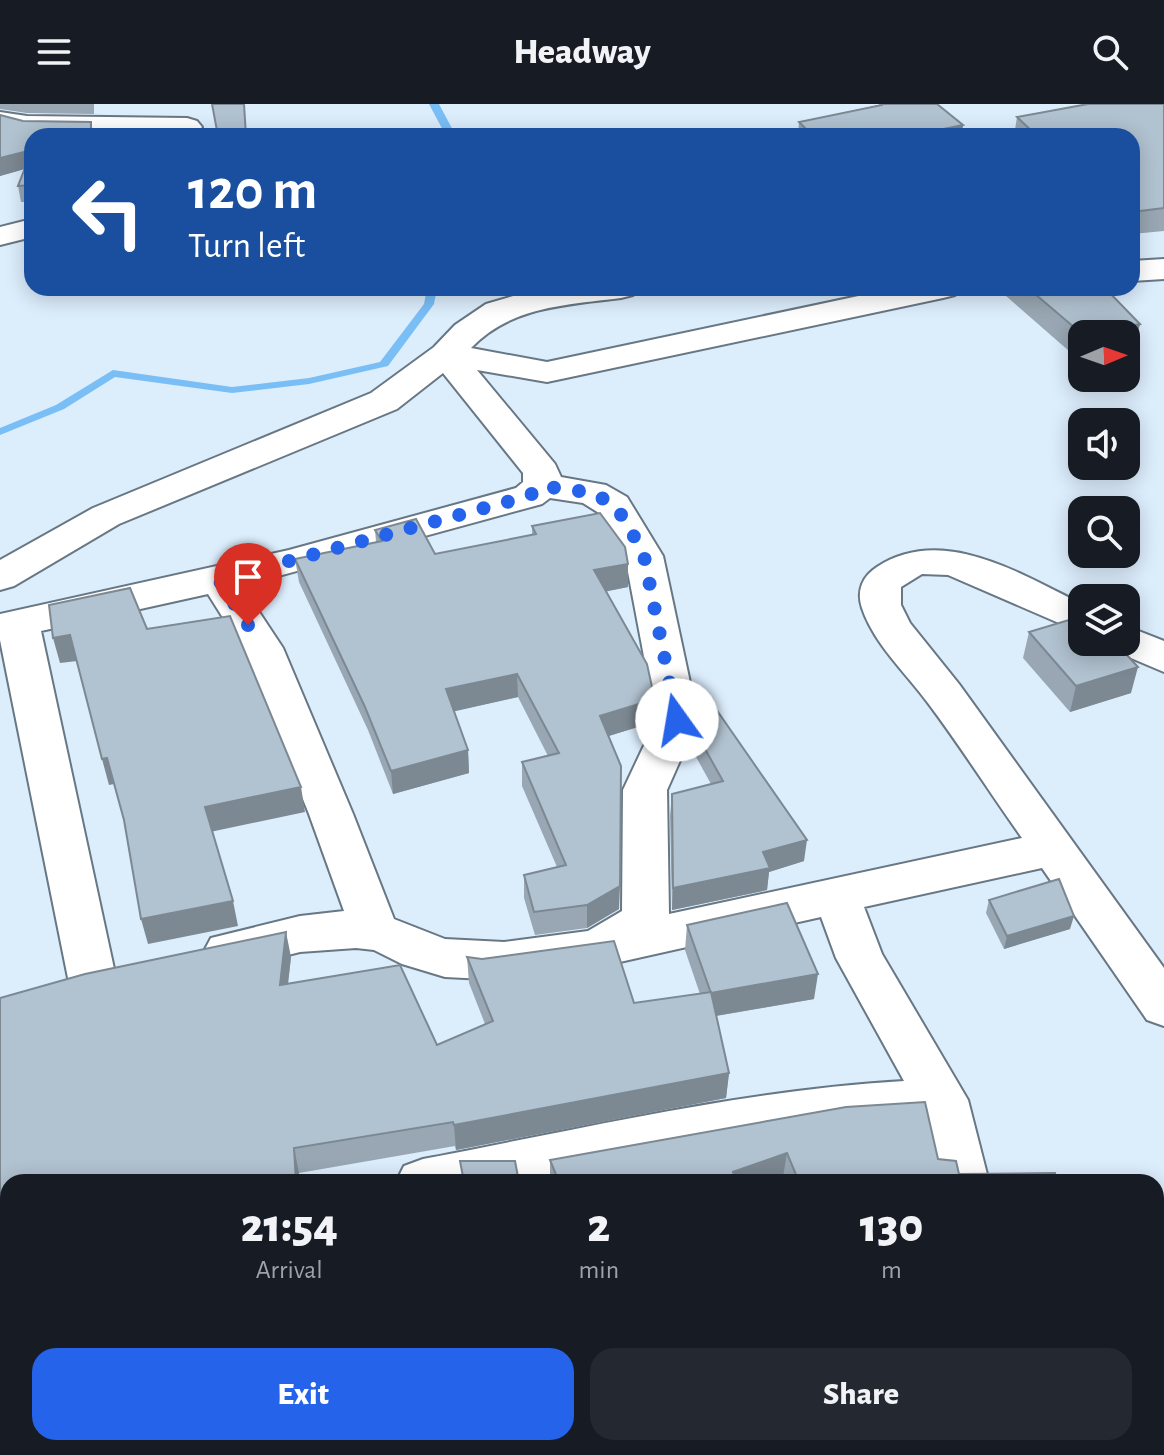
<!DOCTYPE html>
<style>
:root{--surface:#171b24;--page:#242831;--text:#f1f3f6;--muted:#9ea1a6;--accent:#2563eb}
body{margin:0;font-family:"Alegreya Sans",sans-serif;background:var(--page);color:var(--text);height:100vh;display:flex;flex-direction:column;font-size:30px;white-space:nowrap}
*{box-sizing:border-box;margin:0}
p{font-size:26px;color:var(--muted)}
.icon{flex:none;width:44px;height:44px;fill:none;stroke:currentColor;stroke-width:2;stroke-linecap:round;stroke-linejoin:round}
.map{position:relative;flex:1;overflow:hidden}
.drawer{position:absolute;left:0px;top:1070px;width:1164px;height:282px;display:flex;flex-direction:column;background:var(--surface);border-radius:24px 24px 0 0;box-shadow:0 4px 20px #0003}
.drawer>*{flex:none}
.top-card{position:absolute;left:24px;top:24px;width:1116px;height:168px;border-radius:24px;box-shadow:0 4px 20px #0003;background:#1a4fa0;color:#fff;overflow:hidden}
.needle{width:52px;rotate:88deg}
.tools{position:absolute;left:1068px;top:216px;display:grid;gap:16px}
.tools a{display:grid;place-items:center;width:72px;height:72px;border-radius:16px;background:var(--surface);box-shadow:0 4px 20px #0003;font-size:40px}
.pin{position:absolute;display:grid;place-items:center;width:68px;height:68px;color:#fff;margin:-82px -34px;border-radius:50% 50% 50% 0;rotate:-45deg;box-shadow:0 0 8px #0007}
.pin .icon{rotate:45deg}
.me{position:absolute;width:88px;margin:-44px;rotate:347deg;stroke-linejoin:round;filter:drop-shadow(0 0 6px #0008)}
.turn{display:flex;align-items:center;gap:28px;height:168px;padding:0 32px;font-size:36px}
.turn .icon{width:104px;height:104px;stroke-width:2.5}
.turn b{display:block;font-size:56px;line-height:68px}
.eta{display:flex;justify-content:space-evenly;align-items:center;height:136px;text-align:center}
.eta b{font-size:48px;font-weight:800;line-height:56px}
.cta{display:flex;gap:16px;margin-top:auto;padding:16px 32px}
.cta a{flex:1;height:92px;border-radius:24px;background:var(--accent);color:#fff;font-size:32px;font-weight:800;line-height:92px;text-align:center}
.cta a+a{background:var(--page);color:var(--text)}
header{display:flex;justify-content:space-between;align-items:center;height:104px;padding:0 32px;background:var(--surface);font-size:36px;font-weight:800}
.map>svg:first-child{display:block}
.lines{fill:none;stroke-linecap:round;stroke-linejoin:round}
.stream{fill:#7abef6;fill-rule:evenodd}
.minor-casing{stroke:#687784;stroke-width:4}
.minor{fill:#fff;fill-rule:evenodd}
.wall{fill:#98a7b3}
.shaded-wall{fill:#7c8892}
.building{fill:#b1c2d0;stroke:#7c8892;stroke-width:2}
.route{stroke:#2563eb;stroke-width:14;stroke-dasharray:0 25.2}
</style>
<header><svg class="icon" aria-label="menu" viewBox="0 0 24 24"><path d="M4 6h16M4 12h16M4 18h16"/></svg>Headway<svg class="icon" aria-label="search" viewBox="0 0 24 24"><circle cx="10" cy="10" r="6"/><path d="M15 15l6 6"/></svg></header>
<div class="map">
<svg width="1164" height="1351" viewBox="0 0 1164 1351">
<rect width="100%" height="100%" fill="#dcedfc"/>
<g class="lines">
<!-- stream -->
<g class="stream">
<path d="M429 0H439L456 32H446Z"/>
<path d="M427 184H437L434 200 388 262 309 280 232 289 115 273 64 305 0 331V324L56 301 113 266 232 283 309 274 380 258 424 200Z"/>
</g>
<defs>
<g id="minor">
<path d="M0 8 27 12 187 14 197 17 202 23 197 29 187 32 27 30 0 26Z"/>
<path d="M32 115V133L0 141V123Z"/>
<path d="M1164 155V175L1132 177V157Z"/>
<path d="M541 184H637L633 191 621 194C567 201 511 202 471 244L547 258 896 184H959L955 191 943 194 547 278 477 266 555 360 561 373 606 381 627 393 663 452 698 616 667 686 669 810 1022 734C990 689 961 643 928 599 906 569 874 540 862 504 856 486 863 472 877 463 942 420 1021 470 1082 500V529L948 471 922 470 901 483V501L910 519 959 580 1164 864V922L1147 916 1042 764 864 803 882 850 968 996 989 1078H935L922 1019 841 1024 542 1078H396L404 1062 423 1055C582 1025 743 986 904 977L836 854 821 813 584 866 504 876 445 873 402 860 374 846 356 844 300 848 228 866 211 860 204 847 211 834 300 812 344 807 309 710 242 544 208 490 41 527 116 874 109 888 92 893 75 888 68 874 0 536V510L289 446 516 384 523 378V369L443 269 397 305 119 420 14 482 0 486V456L93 404 371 289 434 243 455 221 486 200ZM550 394 583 399 599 409 625 452 656 616 623 686 622 807 588 827 504 838 445 835 394 815 353 710 283 544 242 482 542 400Z"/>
<path d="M1126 522 1164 537V568L1112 546 1107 538H1126Z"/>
<path d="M8 1298V1344H30L16 1351H0V1301Z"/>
<path d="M367 1344H438L435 1351H364Z"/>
<path d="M954 1344H1014L1015 1351H955Z"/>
</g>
</defs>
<!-- minor casing -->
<use href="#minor" class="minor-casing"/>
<!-- minor -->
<use href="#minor" class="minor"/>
</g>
<!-- wall -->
<g class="wall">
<path d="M0 0H94V10L27 9 0 5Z"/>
<path d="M879 0H937L963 21 961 32H798L799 18 879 1Z"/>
<path d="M1081 0H1164V127L1132 130V32H1014L1017 13 1082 1Z"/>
<path d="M0 11 23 17 91 18 94 32H32V98H21L18 82 24 65 0 72Z"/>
<path d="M997 184H1105L1140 220 1134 243 1082 230V253L1077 254Z"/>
<path d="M532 422 628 483 606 487 654 592 653 616 651 619 608 632 619 805 587 824 535 831 524 794V771L557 763 522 682V658L548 652 518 593 454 607 468 646 469 669 393 690 368 626 299 478 295 455 376 438 375 426 435 450 532 431Z"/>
<path d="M1029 528 1131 589 1070 608 1023 554Z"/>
<path d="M691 620 804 757 769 768 767 786 672 806 670 712 672 690 711 680 690 642Z"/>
<path d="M989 796 1070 825 1004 845 986 809Z"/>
<path d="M687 821 814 895 716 912 729 969 726 994 456 1046 455 1042 299 1069 8 1078V1296L7 1295 0 1298V894L291 853 288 879 437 941 485 920 469 879 467 853 634 899 700 890 685 846Z"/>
<path d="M846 1003 938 1055 959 1070 1057 1078H786L783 1073 769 1078H550V1056Z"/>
<path d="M656 1344H825L827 1351H745L744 1346 705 1351H659Z"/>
<path d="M892 1344H955L953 1351H894Z"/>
</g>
<!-- shaded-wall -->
<g class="shaded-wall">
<path d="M963 21 961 32H910Z"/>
<path d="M32 46V63L0 72V54Z"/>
<path d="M1140 220 1134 243 1126 245V230H1083Z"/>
<path d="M1082 230V253L1077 254Z"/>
<path d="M628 460V483L594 490V466Z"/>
<path d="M70 531 77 557 60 559 53 534Z"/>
<path d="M1138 563 1131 589 1070 608 1076 582Z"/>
<path d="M517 570 518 593 447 609 446 585Z"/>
<path d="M654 592 653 616 651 619 599 635 600 612Z"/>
<path d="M468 646 469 669 393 690 391 667Z"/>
<path d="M107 654 114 680 109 681 102 655Z"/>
<path d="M301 683 305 708 210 728 205 703Z"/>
<path d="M807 736 804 757 769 768 767 786 672 806 673 784 763 748Z"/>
<path d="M620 782 619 805 587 824V801Z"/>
<path d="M233 797 238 822 148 840 141 815Z"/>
<path d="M1074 812 1070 825 1004 845 1007 832Z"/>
<path d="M286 828 291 853 285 906 280 881Z"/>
<path d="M818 870 814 895 709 913 711 889Z"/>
<path d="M729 969 726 994 456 1046 454 1021Z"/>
<path d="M294 1044 299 1069V1078H296Z"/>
<path d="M787 1049 783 1073 769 1078H732L733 1068Z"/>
<path d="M8 1274V1293L0 1277Z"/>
<path d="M0 1281 7 1295 0 1298Z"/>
<path d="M669 1344H684V1351H667V1345Z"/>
<path d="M937 1344H955L953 1351H925Z"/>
</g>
<!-- building -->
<g class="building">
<path d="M212 0H244L246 32H218Z"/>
<path d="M882 0H937L963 21 910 32H813L799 18 882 1Z"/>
<path d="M1088 0H1164V104L1132 108V32H1037L1017 13Z"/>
<path d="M0 11 23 17 91 18V32H32V81L18 82 32 46 0 54Z"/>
<path d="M1028 184H1105L1140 220 1082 230Z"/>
<path d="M600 409 625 443 628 460 594 466 647 560 654 592 652 596 600 612 621 662 620 782 587 801 534 808 524 771 566 761 522 658 559 649 517 570 446 585 468 646 391 667 365 603 295 455 382 437 375 426 416 415 435 450 536 430 532 422Z"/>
<path d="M130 484 147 525 230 512 301 683 205 703 233 797 141 815 124 716 107 654 102 655 70 531 53 534 49 501Z"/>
<path d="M1082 512V538H1115L1138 563 1076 582 1029 528Z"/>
<path d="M709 595 807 736 763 748 770 764 673 784 672 690 723 677 691 620 700 601Z"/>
<path d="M1059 775 1074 812 1007 832 989 796Z"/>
<path d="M787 799 818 870 711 889 687 821Z"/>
<path d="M286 828 280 881 400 861 437 941 493 917 467 853 482 855 614 837 634 899 711 888 729 969 454 1021 453 1018 294 1044 296 1078H8V1274L0 1277V894L85 870Z"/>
<path d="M925 998 938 1055 956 1057 959 1070 1055 1069 1057 1078H834L833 1076 825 1078H799L787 1049 733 1068 736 1078H559L550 1056 846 1003Z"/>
<path d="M460 1057H515L519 1078H464Z"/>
<path d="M95 1344H299L302 1351H97Z"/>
<path d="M504 1344H576L578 1351H505Z"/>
<path d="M753 1344H825L827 1351H755Z"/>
<path d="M906 1344H937L925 1351H909Z"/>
</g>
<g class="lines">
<!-- route -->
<path class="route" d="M248 521 219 476 529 392 542 382 593 389 614 401 627 419 644 452 677 616"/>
</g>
</svg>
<div class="tools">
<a><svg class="needle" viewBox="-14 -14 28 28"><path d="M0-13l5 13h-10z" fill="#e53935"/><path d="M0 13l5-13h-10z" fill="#9ea1a6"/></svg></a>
<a><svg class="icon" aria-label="sound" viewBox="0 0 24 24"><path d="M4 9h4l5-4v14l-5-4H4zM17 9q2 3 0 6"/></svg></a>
<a><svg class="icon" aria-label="search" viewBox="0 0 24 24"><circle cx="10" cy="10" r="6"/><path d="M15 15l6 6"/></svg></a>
<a><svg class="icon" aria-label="layers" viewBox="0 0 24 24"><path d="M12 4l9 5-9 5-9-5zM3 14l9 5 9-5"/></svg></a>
</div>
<div class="pin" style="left:248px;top:521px;background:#d93025"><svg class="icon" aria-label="arrive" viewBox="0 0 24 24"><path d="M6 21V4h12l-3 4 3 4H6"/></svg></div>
<svg class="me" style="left:677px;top:616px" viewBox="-20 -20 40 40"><circle r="19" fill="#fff"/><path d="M0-13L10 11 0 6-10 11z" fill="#2563eb"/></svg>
<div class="top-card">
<div class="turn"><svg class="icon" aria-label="left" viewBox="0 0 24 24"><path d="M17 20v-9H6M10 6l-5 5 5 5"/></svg><div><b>120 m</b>Turn left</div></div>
</div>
<section class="drawer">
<div class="eta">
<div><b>21:54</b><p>Arrival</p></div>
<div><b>2</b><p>min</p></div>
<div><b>130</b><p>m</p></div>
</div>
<div class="cta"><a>Exit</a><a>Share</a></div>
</section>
</div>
